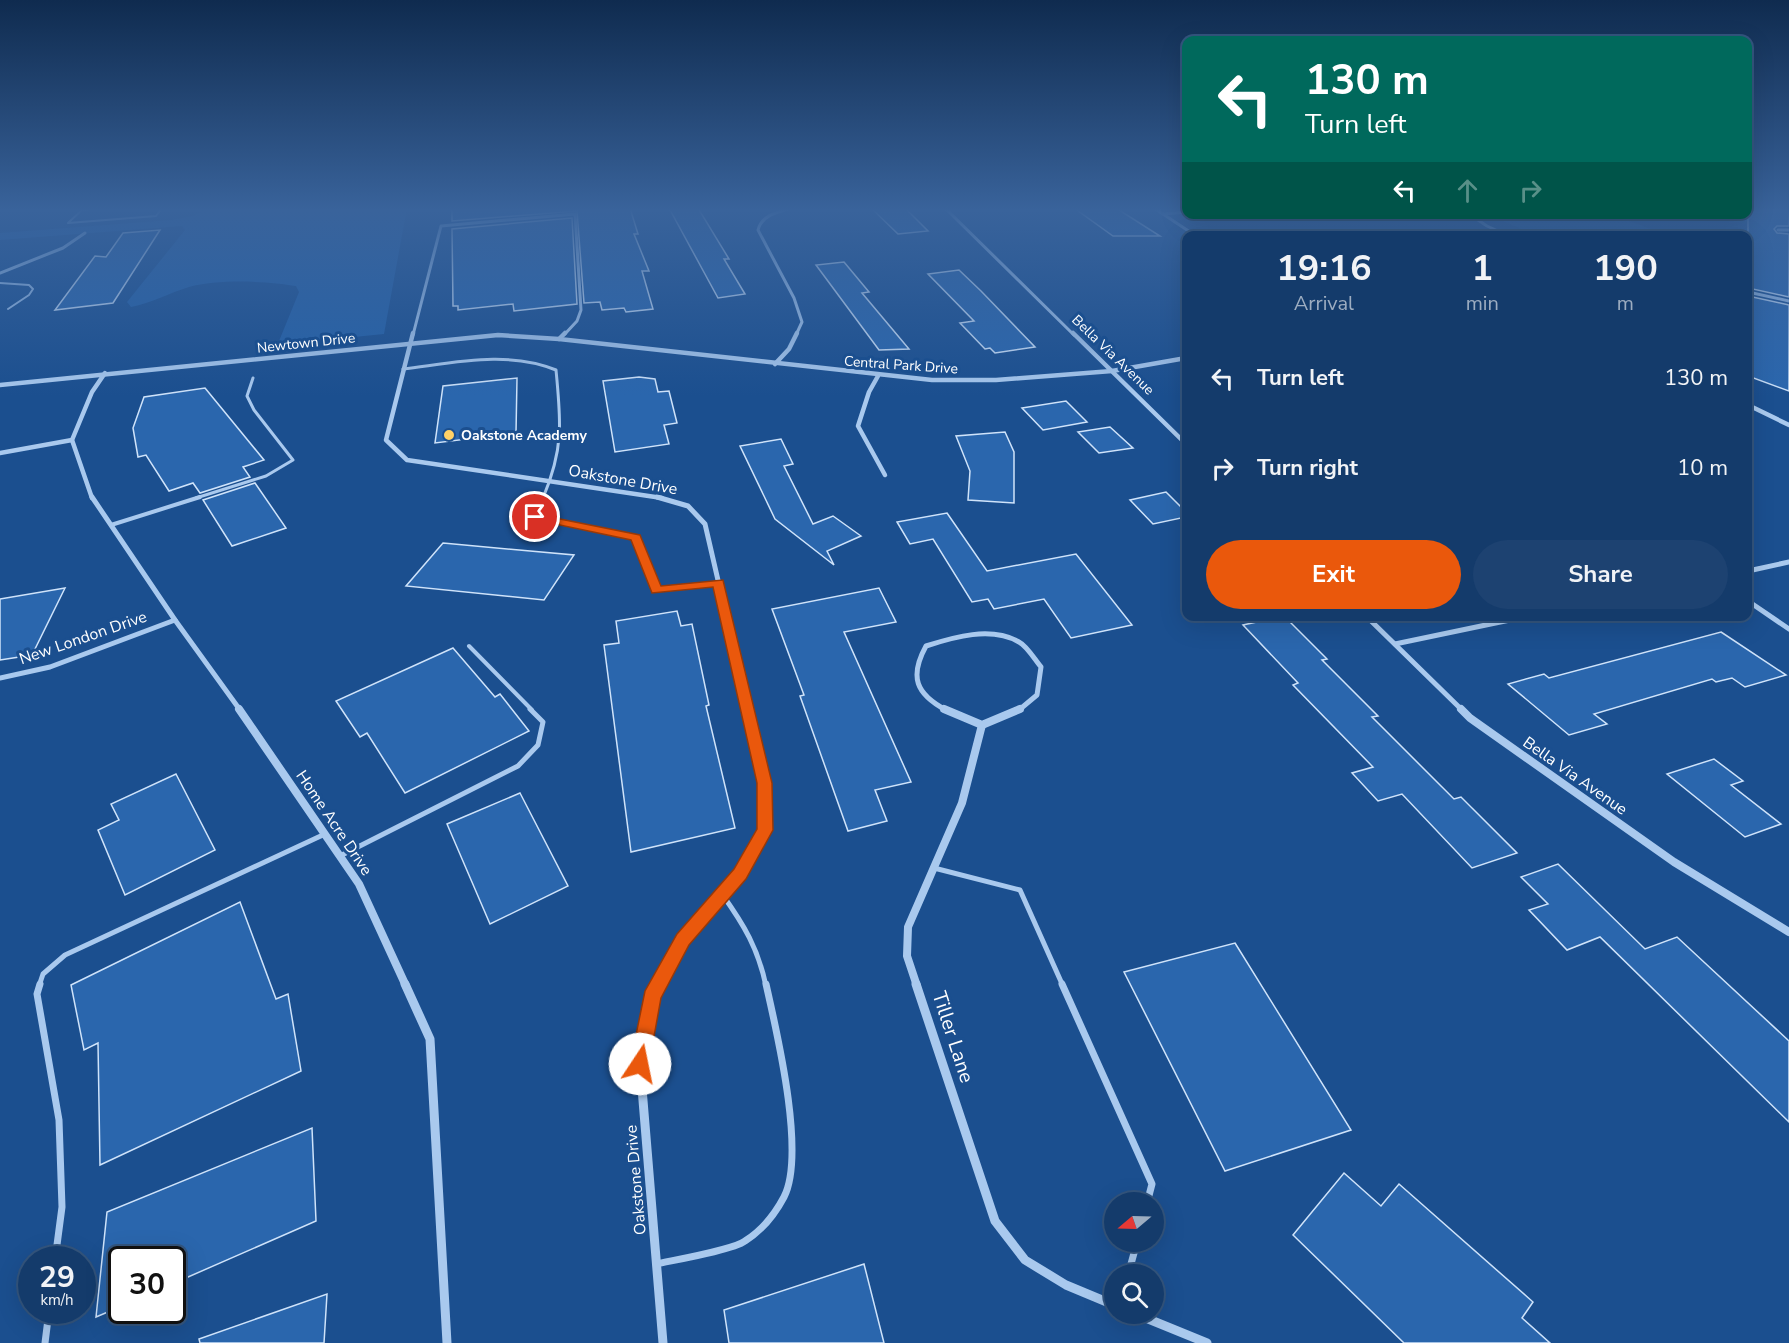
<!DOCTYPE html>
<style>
:root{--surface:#143b6b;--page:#1d4271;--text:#f1f3f6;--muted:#9dadc1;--line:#33557e;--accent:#ea580c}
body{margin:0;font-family:"Nunito Sans",sans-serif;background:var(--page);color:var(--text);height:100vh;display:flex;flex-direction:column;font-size:22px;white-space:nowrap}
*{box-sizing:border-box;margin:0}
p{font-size:20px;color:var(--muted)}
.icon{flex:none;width:33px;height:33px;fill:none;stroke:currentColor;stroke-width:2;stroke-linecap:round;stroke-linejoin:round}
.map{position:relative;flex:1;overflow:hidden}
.panel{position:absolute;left:1182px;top:231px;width:570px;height:390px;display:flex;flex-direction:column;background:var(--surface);border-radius:12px;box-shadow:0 6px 24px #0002,0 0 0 2px var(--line)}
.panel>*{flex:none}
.top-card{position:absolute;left:1182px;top:36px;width:570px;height:183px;border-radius:12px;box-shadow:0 6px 24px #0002,0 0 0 2px var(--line);background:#00695c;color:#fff;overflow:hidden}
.needle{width:39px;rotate:251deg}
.fabs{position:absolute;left:1104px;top:1192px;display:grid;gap:12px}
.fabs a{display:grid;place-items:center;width:60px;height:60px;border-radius:50%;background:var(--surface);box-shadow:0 6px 24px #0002,0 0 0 2px var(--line);font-size:30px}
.speed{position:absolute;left:18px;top:1246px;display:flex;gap:12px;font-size:30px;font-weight:700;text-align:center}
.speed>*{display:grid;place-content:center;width:78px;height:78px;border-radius:50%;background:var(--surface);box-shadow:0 6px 24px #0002,0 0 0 2px var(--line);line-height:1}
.speed small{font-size:15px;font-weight:400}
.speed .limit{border:3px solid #111;border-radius:9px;background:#fff;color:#111}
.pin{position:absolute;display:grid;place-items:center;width:51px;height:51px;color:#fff;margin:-26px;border:3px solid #fff;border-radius:50%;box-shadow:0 2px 6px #0007}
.me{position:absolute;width:66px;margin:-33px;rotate:11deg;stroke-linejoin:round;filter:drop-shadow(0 0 4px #0008)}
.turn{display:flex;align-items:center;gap:21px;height:126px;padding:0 24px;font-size:27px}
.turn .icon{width:78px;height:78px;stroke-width:2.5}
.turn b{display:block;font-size:42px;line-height:51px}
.lanes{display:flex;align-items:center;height:57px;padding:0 24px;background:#0003;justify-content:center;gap:30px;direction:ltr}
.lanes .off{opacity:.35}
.eta{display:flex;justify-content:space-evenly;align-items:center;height:102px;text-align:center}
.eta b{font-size:36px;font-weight:700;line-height:42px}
.cta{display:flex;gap:12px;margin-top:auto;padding:12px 24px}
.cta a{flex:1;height:69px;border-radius:36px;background:var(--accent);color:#fff;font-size:24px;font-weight:700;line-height:69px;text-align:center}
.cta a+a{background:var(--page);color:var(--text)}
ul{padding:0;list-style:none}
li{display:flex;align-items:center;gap:18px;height:90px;padding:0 24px}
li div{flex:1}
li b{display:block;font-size:22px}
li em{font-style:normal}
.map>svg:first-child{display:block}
.green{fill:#2461a8}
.building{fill:#2a66ad;stroke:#cfe3fa;stroke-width:1.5}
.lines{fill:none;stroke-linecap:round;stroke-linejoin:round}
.lane-far4{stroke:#a9c9ee;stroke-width:2}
.lane-far3{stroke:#a9c9ee;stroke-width:3}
.lane-far2{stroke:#a9c9ee;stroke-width:4}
.lane-far1{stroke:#a9c9ee;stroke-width:5}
.lane{stroke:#a9c9ee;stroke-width:7}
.street-far4{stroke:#a9c9ee;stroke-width:3}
.street-far3{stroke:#a9c9ee;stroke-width:4.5}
.street-far2{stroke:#a9c9ee;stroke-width:5}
.street-far1{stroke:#a9c9ee;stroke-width:8}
.street{stroke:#a9c9ee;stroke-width:9}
.route{fill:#ea580c;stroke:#983908;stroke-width:1.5}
.poi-dot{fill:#ffd166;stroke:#1b4f8f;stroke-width:2}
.labels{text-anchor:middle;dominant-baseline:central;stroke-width:6;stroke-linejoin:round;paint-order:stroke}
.far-street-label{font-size:14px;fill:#fff;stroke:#1b4f8f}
.far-poi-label{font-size:14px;font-weight:bold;fill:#fff;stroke:#1b4f8f;text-anchor:start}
.street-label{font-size:16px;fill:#fff;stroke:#1b4f8f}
.near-street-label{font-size:20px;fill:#fff;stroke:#1b4f8f}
</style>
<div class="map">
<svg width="1789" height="1343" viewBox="0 0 1789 1343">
<rect width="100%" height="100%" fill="#1b4f8f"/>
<!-- green -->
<g class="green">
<path d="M208 208 256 211 407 208 384 334 294 343 279 341 299 292 296 286C266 281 219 279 189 287 169 293 152 303 131 307L127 302 185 230 182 226 0 240V233L171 220 193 216Z"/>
<path d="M1489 215H1613L1667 235H1535Z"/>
</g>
<!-- building -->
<g class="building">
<path d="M452 208H630L638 234H634L649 271H642L653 309 626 312 624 308 602 310 600 302 584 303 577 211 452 221Z"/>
<path d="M669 208H698L729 259H724L745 294 718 298Z"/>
<path d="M871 208H905L928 231 898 234Z"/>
<path d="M1074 208H1116L1160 236H1113Z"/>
<path d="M1748 208H1789V226H1777L1774 229 1777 233 1789 234V297L1748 288Z"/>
<path d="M572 218 577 304 514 311 513 304 458 310V306H453L452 229Z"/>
<path d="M160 230 113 303 55 310 95 256 106 257 123 233Z"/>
<path d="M844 262 869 292 862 293 909 349 879 350 816 265Z"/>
<path d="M959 270 981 291 1035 347 995 353 990 348 985 349 960 323 974 321 928 274Z"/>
<path d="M1748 296 1789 305V391L1748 376Z"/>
<path d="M639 377 655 379 658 392 669 391 677 423 664 425 669 444 615 452 603 381Z"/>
<path d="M517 378 516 433 435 443 443 386Z"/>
<path d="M205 388 264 460 243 467 250 477 200 493 193 483 169 491 146 455 138 457 133 428 144 397Z"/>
<path d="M1066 401 1087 422 1043 430 1022 408Z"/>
<path d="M1110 427 1133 448 1099 453 1078 432Z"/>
<path d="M1005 432 1014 452V503L968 500 970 471 956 436Z"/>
<path d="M781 439 793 464 784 466 813 524 833 516 861 536 827 551 834 565 775 519 740 446Z"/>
<path d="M255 483 286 528 232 546 203 500Z"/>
<path d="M1166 492 1186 512V517L1153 524 1130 500Z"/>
<path d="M947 513 987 571 1076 554 1132 625 1071 638 1044 599 994 609 988 599 972 602 933 539 910 544 897 522Z"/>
<path d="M443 543 574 555 544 600 406 586Z"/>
<path d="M65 588 32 655 0 660V599Z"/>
<path d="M879 588 896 622 844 632 911 782 875 790 887 821 848 831 800 696 804 695 772 609Z"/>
<path d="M677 611 681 626 692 624 709 705 706 706 735 828 631 852 604 645 619 643 616 621Z"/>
<path d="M1284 616 1327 659 1322 660 1378 716 1372 717 1454 799 1461 797 1517 853 1472 868 1402 794 1378 801 1352 773 1373 767 1293 685 1298 683 1243 625Z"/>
<path d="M1721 632 1786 675 1745 687 1732 678 1716 682 1712 679 1594 714 1607 724 1569 735 1508 684 1544 674 1549 678Z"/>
<path d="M453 648 495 697 500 694 529 731 405 793 367 733 360 737 336 701Z"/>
<path d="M1714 759 1743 781 1731 785 1781 824 1745 837 1667 774Z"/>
<path d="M176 774 215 850 125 895 98 830 119 820 111 804Z"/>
<path d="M520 793 568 886 490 924 447 824Z"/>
<path d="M1558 864 1645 949 1677 937 1789 1041V1122L1600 937 1567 950 1529 910 1548 904 1521 877Z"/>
<path d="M240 902 276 999 288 994 301 1071 100 1165 98 1043 84 1050 71 985Z"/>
<path d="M1235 943 1351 1130 1225 1171 1124 972Z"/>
<path d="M312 1128 316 1221 172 1284V1260H122V1306L96 1317 107 1212Z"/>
<path d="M1344 1173 1381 1206 1399 1184 1533 1302 1522 1318 1550 1343H1404L1293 1235Z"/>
<path d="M864 1264 884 1343H729L724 1310Z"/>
<path d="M327 1294 324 1343H200L199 1339Z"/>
</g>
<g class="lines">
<!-- lane-far4 -->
<g class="lane-far4">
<path d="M84 208 68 223 156 216 162 208"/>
<path d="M82 210 104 208"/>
<path d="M0 283 29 285 33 289 29 295 8 309"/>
</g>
<!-- lane-far3 -->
<g class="lane-far3">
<path d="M403 369C453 363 508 350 556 370 561 422 564 448 543 498"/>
<path d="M196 498 266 476 293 460 254 410 247 396 253 378"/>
</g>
<!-- lane-far2 -->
<g class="lane-far2">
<path d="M543 497 535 517 636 537 656 590 719 583"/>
<path d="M111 525 200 497"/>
<path d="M469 646 532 710"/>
</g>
<!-- lane-far1 -->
<g class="lane-far1">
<path d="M340 856 518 766 538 745 543 722 530 709"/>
<path d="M934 868 1020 890 1063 986"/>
<path d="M722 894C744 925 758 948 766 986"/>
<path d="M39 986 43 974 65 955 325 834"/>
</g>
<!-- lane -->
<g class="lane">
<path d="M40 984 37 994 59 1120 62 1207 55 1260"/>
<path d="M1062 984 1152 1184 1147 1203"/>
<path d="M656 1264C674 1260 733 1250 745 1241 761 1231 775 1214 784 1197 806 1154 777 1033 766 984"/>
<path d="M1128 1275 1137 1242"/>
<path d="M45 1343 49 1311"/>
</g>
<!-- street-far4 -->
<g class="street-far4">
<path d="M793 208C779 212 762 214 758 230L794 298 802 322 796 335"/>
<path d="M945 208 1074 335"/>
<path d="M1154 208 1196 236"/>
<path d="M1163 214 1186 212"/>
<path d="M1469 214 1487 226 1509 236"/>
<path d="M1778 230H1789"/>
<path d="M0 273 63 248 85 233"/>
<path d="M1748 292 1789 301"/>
<path d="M413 335 441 226 575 214 581 310 577 321 564 335"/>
</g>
<!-- street-far3 -->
<g class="street-far3">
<path d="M413 333 386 440 407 460 662 498"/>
<path d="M1073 333 1186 444"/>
<path d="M559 339 565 333"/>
<path d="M775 364 789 349 797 333"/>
<path d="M878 376 869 392 858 426 885 475"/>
<path d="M0 385 498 335 559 339 932 380H996L1112 371 1186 358"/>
<path d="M1748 405 1789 425"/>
<path d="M0 453 72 440"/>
<path d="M92 498 72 440 92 392 105 373"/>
</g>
<!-- street-far2 -->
<g class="street-far2">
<path d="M92 497 175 620 240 710"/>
<path d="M657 497 688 506 705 524 748 710"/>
<path d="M1748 571 1789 562"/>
<path d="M1748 601 1789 629"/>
<path d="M1366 616 1462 710"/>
<path d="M1395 644 1529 616"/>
<path d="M0 678 50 667 175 620"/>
<path d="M946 710C916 694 909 677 926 646 954 637 991 626 1019 642 1027 646 1035 660 1041 667L1037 695 1019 710"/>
</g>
<!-- street-far1 -->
<g class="street-far1">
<path d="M239 709 359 884 406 986"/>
<path d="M944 709 982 725 1020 709"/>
<path d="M1461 709 1470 718 1674 862 1789 932"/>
<path d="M658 986 683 940 740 874 766 829 764 782 747 709"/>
<path d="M917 986 907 956 908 927 962 803 982 725"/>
</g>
<!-- street -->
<g class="street">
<path d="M405 984 430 1039 447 1343"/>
<path d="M659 984 652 997 640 1064 663 1343"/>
<path d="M916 984 995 1221 1025 1260 1066 1285 1114 1305"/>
<path d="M1136 1314 1207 1343"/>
</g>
</g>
<!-- sky -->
<linearGradient id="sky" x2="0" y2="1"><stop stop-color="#0f2b4f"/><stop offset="0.53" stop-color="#39639b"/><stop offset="1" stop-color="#39639b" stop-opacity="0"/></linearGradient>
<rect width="1789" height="396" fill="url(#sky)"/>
<!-- route -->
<path class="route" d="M535 514 640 535 661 586 723 580 772 783 773 830 746 879 689 945 661 998 649 1064 647 1071 640 1074 633 1071 630 1064 645 991 677 934 734 869 757 829V783L713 587 652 593 631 540 531 519V515Z"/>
<!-- markers -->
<circle class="poi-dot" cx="449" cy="435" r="6"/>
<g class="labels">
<!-- far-street labels -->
<g class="far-street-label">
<text transform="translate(306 343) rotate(-6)">Newtown Drive</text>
<text transform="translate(1113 355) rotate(44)">Bella Via Avenue</text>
<text transform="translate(901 365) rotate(4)">Central Park Drive</text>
</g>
<!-- far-poi labels -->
<g class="far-poi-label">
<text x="461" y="435">Oakstone Academy</text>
</g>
<!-- street labels -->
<g class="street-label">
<text transform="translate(623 480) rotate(10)">Oakstone Drive</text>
<text transform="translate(83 638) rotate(-19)">New London Drive</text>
<text transform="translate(1575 776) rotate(35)">Bella Via Avenue</text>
<text transform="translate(334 823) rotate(56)">Home Acre Drive</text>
<text transform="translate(636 1180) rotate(-95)">Oakstone Drive</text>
</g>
<!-- near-street labels -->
<g class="near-street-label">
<text transform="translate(953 1037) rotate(72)">Tiller Lane</text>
</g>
</g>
</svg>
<div class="fabs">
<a><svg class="needle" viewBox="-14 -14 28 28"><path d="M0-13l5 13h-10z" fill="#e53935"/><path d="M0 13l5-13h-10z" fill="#9dadc1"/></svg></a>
<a><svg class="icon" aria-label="search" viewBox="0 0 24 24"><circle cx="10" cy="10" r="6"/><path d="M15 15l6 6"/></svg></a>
</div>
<div class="speed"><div>29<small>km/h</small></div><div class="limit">30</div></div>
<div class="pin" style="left:535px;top:517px;background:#d93025"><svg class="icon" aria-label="arrive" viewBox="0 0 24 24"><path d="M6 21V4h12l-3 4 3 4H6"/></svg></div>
<svg class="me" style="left:640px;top:1064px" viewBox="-20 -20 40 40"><circle r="19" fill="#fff"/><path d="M0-13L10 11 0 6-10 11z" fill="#ea580c"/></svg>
<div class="top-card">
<div class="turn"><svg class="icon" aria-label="left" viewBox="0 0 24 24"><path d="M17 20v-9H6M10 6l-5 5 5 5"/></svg><div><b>130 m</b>Turn left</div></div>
<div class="lanes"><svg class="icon" aria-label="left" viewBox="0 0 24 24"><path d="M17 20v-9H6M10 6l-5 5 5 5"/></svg><svg class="icon off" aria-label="ahead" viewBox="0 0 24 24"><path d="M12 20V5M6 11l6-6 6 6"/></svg><svg class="icon off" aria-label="right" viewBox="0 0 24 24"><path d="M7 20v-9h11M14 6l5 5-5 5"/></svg></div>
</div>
<section class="panel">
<div class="eta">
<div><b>19:16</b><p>Arrival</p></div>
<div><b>1</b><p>min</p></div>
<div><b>190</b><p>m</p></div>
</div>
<ul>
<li><svg class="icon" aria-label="left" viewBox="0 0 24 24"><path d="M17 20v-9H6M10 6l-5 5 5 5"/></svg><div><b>Turn left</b></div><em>130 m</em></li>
<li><svg class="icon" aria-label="right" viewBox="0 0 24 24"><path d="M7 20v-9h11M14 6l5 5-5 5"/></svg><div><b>Turn right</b></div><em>10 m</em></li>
</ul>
<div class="cta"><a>Exit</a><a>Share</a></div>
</section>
</div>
